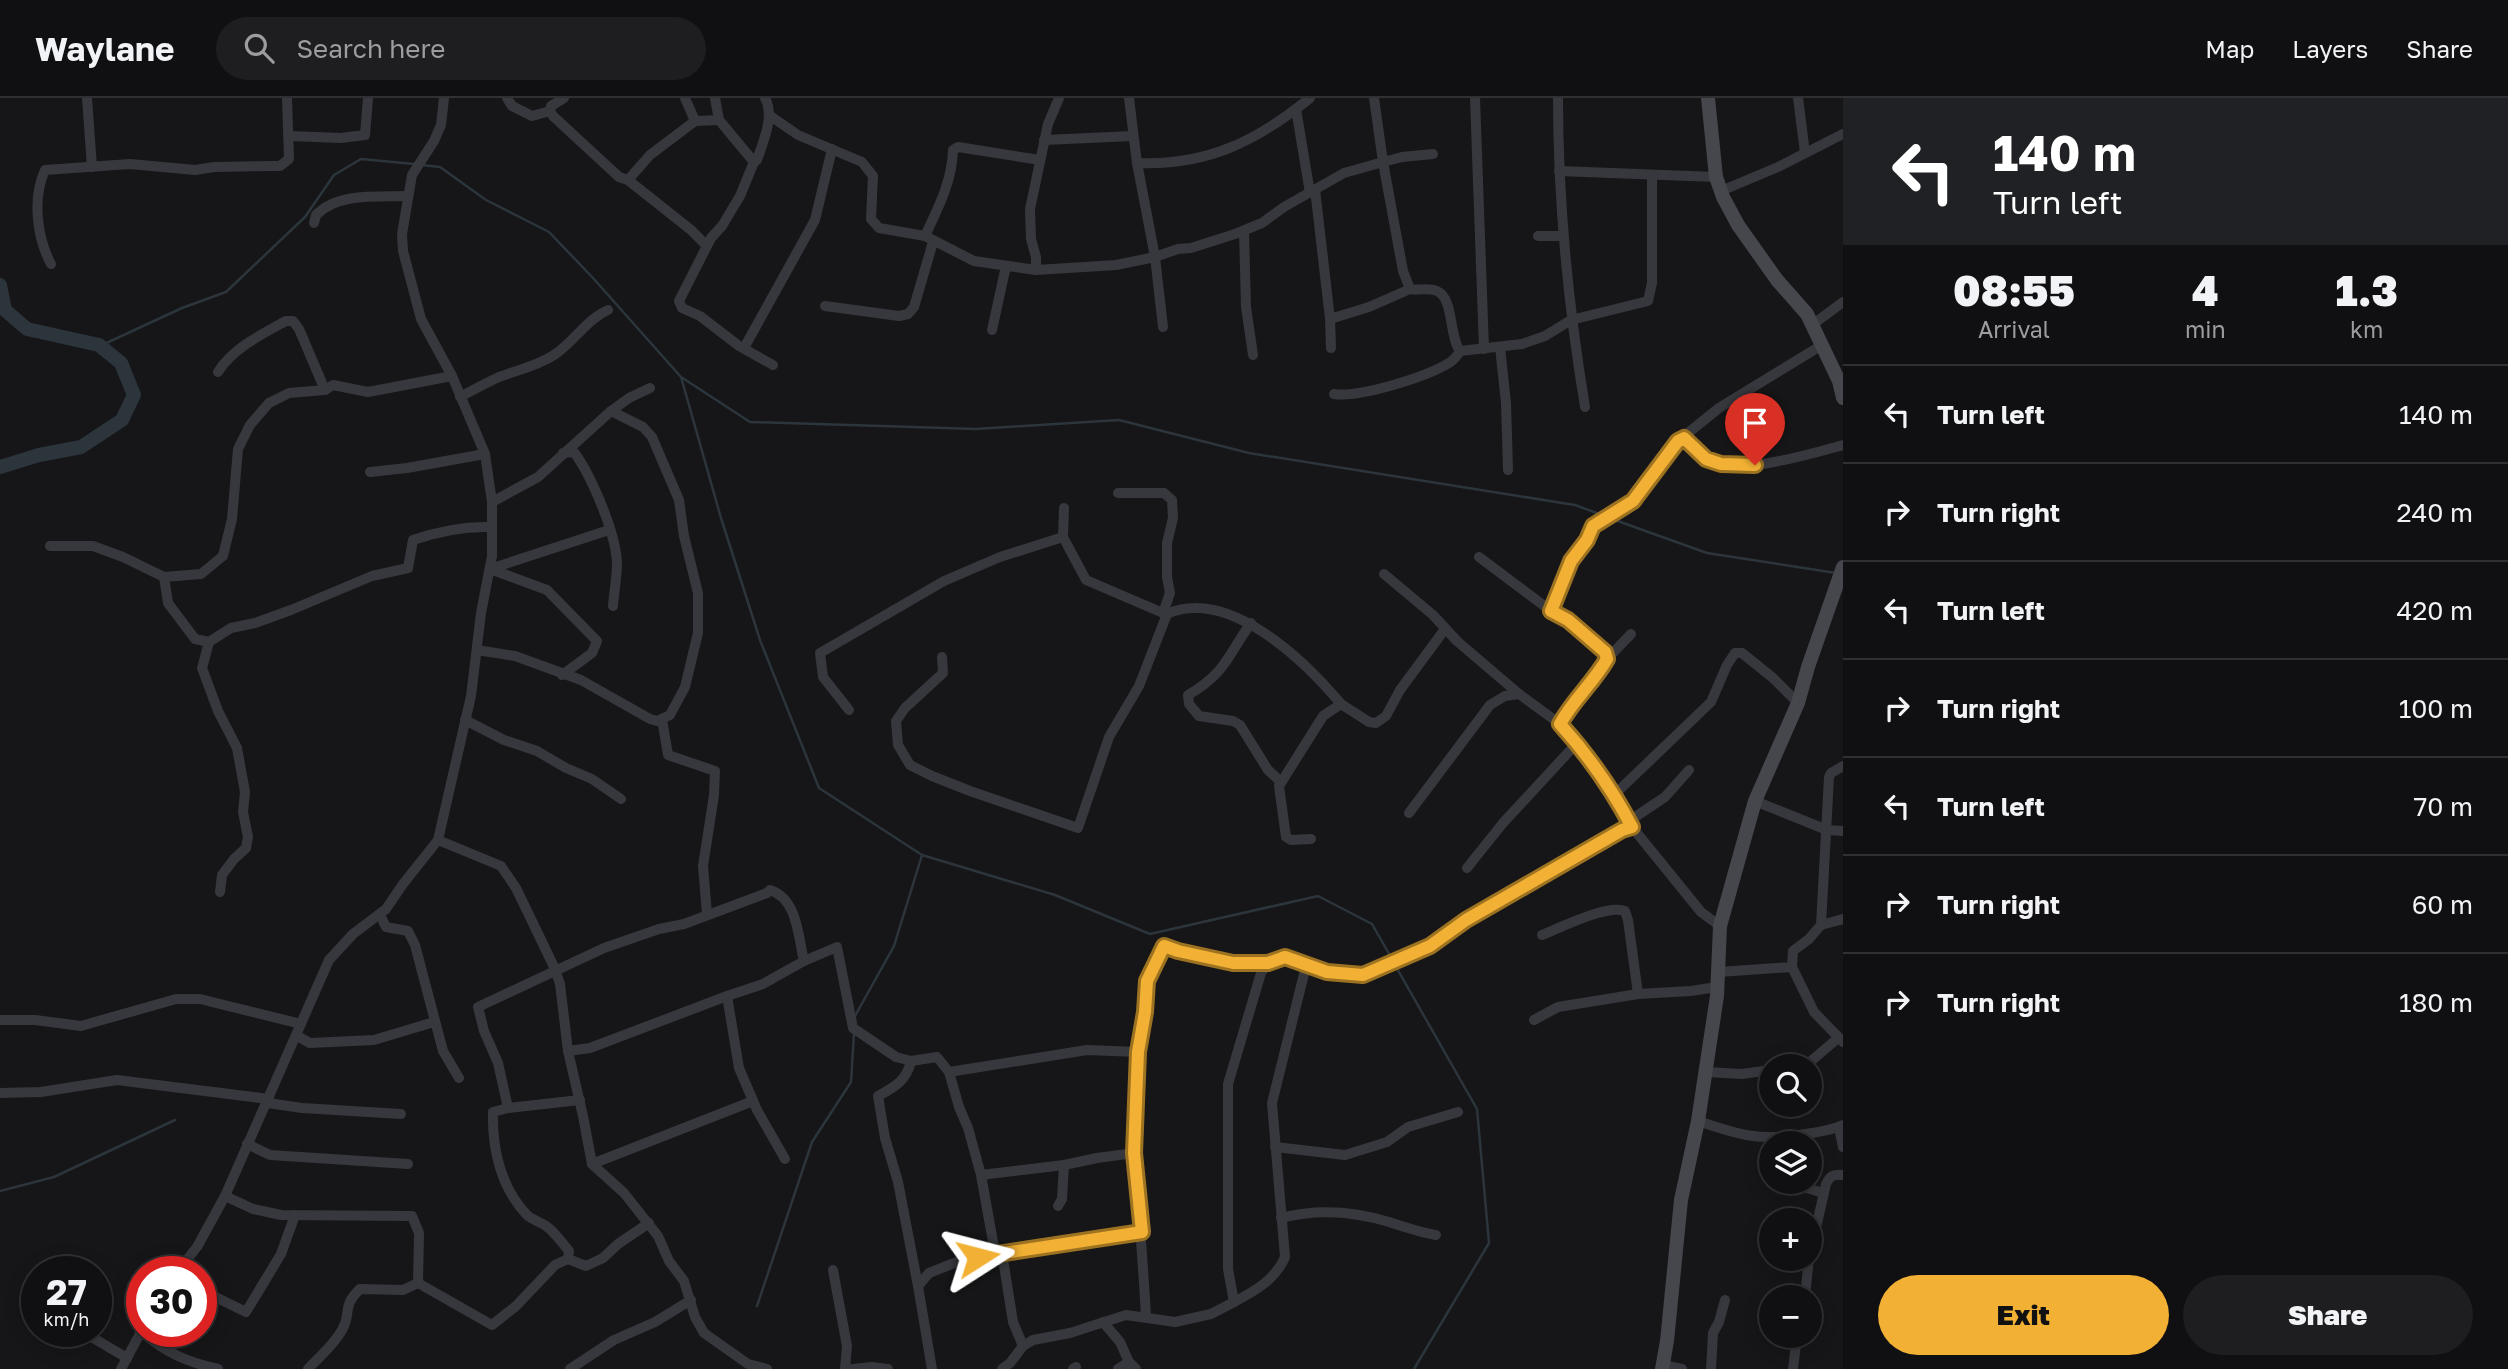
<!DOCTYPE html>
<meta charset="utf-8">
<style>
:root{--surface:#101012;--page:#1e1e20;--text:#f1f3f6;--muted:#9c9d9f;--line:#303032;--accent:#f2b134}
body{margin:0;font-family:"Golos Text",sans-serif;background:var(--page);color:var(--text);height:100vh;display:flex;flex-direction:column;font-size:26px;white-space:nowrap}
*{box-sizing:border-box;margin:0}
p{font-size:23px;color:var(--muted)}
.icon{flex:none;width:38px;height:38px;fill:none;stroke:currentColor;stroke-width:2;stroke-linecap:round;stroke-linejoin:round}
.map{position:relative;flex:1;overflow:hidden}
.details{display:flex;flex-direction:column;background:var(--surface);width:665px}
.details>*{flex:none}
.top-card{background:#202124;color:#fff;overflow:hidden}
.tools{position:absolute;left:1759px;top:956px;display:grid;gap:14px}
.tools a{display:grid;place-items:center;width:63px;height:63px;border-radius:50%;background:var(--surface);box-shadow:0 4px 18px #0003,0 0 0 2px var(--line);font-size:35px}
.speed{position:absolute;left:21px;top:1158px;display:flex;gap:14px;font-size:35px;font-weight:700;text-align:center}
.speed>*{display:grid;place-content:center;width:91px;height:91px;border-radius:50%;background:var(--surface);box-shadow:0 4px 18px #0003,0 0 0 2px var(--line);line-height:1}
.speed small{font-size:18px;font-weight:400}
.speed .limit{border:10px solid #d22;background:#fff;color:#111}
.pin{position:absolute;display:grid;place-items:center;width:60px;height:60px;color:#fff;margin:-72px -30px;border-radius:50% 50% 50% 0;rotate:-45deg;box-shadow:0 0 7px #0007}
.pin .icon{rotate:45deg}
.me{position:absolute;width:77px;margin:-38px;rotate:81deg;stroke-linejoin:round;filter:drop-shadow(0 0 5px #0008)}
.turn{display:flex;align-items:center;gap:24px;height:147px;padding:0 35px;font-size:32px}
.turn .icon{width:91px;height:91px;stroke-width:2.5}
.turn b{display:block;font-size:49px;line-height:60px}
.eta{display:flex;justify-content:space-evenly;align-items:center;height:119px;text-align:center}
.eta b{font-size:42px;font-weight:800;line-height:49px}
.cta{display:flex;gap:14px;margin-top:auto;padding:14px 35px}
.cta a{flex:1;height:80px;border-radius:42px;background:var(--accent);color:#111;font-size:28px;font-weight:800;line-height:80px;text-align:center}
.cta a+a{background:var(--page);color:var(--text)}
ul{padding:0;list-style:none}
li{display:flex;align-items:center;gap:21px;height:98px;padding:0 35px;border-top:2px solid var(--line)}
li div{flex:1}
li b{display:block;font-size:26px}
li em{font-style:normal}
header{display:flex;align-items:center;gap:42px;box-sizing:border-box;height:98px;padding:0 35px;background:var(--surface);border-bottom:2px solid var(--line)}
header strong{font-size:33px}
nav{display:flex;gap:38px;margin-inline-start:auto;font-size:24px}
.search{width:490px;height:63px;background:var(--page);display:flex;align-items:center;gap:18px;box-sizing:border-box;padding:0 24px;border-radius:38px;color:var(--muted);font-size:26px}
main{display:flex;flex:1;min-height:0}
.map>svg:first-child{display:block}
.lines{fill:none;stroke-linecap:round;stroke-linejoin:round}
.stream{stroke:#2c353c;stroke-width:2.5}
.river{stroke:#2c353c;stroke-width:14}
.street{stroke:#37383d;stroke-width:10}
.secondary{stroke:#45474d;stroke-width:14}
.route-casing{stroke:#9d7322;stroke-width:18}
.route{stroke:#f2b134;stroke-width:12}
</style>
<header>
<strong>Waylane</strong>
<div class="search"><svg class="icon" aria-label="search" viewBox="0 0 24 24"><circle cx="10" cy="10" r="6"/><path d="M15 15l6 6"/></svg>Search here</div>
<nav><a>Map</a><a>Layers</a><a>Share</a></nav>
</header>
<main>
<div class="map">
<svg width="1843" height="1271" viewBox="0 0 1843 1271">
<rect width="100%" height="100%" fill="#161618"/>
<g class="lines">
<!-- stream -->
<g class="stream">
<path d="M421 67 440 69 486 102 549 134 593 180 681 279 750 324 976 331 1119 322 1249 355 1575 407 1602 417"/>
<path d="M100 248 182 210 226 194 305 119 334 77 361 61 414 66"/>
<path d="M681 279 721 420 760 542 819 690 922 757 1055 797 1150 836 1318 798 1372 826 1392 861"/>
<path d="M1612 421 1707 455 1836 475"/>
<path d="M1395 867 1477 1011 1489 1145 1414 1271"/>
<path d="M855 918 894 848 922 757"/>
<path d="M0 1093 54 1079 175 1022"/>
<path d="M757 1208 812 1044 851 984 854 935"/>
</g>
<!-- river -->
<path class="river" d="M0 187 5 212 27 231 99 247 121 265 134 297 122 322 81 349 39 357 0 369"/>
<!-- street -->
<g class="street">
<path d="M87 0 92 69H88"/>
<path d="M507 0 512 8 532 18 550 13"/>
<path d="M564 0 551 8 550 13 553 18 619 79 628 82 650 57 695 23"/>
<path d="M685 0 695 23 719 22"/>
<path d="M715 0 719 22 754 64"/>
<path d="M765 0C775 18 763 44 757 62L754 64 740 98 722 128 711 140 679 203 682 210 700 218 739 248 773 267"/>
<path d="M1129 0 1137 65C1207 68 1257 43 1310 0"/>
<path d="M1475 0 1484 251"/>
<path d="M1558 0C1558 104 1568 206 1585 309"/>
<path d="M1798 0 1805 55"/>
<path d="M1296 11 1310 95"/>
<path d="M769 17 798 37 862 64 873 78 871 121 879 130 925 138 974 163 1036 172V159L1031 141 1030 111 1048 26 1059 0"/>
<path d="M289 38 341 40 365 37 368 0"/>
<path d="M1044 42 1133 38"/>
<path d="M1433 56 1402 59 1383 64 1403 173 1410 191C1419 193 1428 189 1437 193 1454 200 1449 239 1460 253"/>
<path d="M1137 65 1155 159 1163 229"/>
<path d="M1559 73 1716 79"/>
<path d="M628 82 691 132 707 148"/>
<path d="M1315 91 1330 221 1369 209 1410 191"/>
<path d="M1721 93 1778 69 1843 36"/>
<path d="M314 125 316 117C338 94 379 99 408 98"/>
<path d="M1244 133 1246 209 1253 257"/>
<path d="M925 138C938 110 952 84 953 52L958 49 1040 62"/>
<path d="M1538 138H1563"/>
<path d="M51 166C37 140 32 100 45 72L130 66 195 72 214 69 274 68H280L289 61 287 0"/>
<path d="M1036 172 1116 167 1155 159 1178 151 1191 150 1235 136 1262 125 1284 109 1344 75 1383 64 1374 0"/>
<path d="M825 208 899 218 908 216 914 209 933 144"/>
<path d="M1330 221 1331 250"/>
<path d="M1812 227 1843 204"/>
<path d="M992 232 1006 168"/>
<path d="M1500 249 1506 305 1508 372"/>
<path d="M744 250 815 122 832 51"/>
<path d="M1460 253 1522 246 1545 238 1571 222 1648 203 1652 185V77"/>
<path d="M218 274C232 251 262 236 286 223H293L299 231 325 292"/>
<path d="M1334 296C1359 300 1426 279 1449 265 1454 262 1457 258 1460 253"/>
<path d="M460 299C473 292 486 285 499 279 518 272 537 268 554 257 574 244 587 221 608 212"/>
<path d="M1684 339C1691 346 1700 358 1708 362 1739 378 1810 356 1843 347"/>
<path d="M563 355 574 354C591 377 616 435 617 465 617 479 614 494 613 508"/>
<path d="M370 374 407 370 485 356"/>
<path d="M1118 395H1164L1172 402 1173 420 1167 445V479L1170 495 1163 515 1167 516C1229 489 1304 562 1341 606"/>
<path d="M492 404 538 379 611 313 629 300 650 290"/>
<path d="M1064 410 1063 439 1086 482 1163 515"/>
<path d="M50 448H93L123 459 164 479 201 476 223 458 232 421 238 351 250 327 269 305 289 295 325 292 333 287 368 294 452 278"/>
<path d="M1479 459 1551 513 1568 522 1605 554 1607 561C1594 584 1573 602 1560 626"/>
<path d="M1384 476 1433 517 1457 543 1519 596 1560 626 1577 645 1615 696 1632 729"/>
<path d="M164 479 168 505 195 541 209 544 231 530 255 525 291 512 372 478 408 470 413 442C439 433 465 428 492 429"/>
<path d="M1551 513 1571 463 1587 442 1593 428 1633 403 1678 343 1719 310 1822 247"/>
<path d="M1251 525C1227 558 1227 574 1188 597L1189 606 1199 618 1233 623 1240 627 1268 672 1280 683"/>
<path d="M209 544 202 570 218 613 237 650 245 694 243 714 248 739 246 750 234 761 222 777 220 794"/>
<path d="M477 552 515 558 581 582 650 621 657 623 670 617 685 589 698 535V495L684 438 679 402 652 339 643 329 611 313"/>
<path d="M942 559 943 575 905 610 896 623 898 647 910 667 932 678 970 693 1078 730 1109 639 1139 588 1167 516"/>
<path d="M1607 561 1631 536"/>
<path d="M562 577 592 555 597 543 547 492 490 471 609 432"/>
<path d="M849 612 823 579 820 555 944 483 1000 459 1063 439"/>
<path d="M662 621 668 657 715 673 714 697 703 768 707 816"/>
<path d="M465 622 504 642 537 653 566 670 592 681 621 701"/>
<path d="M1615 696 1711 604 1727 567 1735 555H1742L1773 580 1798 605"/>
<path d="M1755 703 1827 732 1843 733"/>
<path d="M1409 715 1490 607 1505 598 1519 596"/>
<path d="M1629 723 1665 699 1689 672"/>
<path d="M1311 741 1291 742 1286 739 1279 688 1323 618 1341 606 1369 624 1376 625 1386 618 1400 592 1445 531"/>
<path d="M438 742 501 768 516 790 555 871 560 886 568 953 583 1018 592 1066 624 1095 658 1138 669 1163 684 1183 695 1219 704 1235 748 1266 767 1271"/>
<path d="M1467 770 1503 725 1577 645"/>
<path d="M380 817 386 829 408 833 415 847 443 953 459 980"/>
<path d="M1821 827 1843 821"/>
<path d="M1542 837C1560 830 1607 806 1625 813L1628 822 1638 896"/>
<path d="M1792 869 1814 914 1843 944"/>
<path d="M1718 874 1792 869 1793 853 1809 841 1821 827 1829 679 1831 675 1843 668"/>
<path d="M727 898 763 886 804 863 837 849 853 930 896 959 911 963 937 959 949 974 959 1009 968 1030 981 1077 995 1155"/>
<path d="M0 922H35L81 928 176 901H200L301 926"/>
<path d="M1534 922 1558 909 1638 896 1691 893 1717 889"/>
<path d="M297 938 310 945 374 942 434 924"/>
<path d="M568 953 590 950 727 898 739 970 757 1012 785 1061"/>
<path d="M911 963C907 982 895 989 878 998L885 1040 898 1084 918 1188"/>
<path d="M1782 968 1791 964H1810L1838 940"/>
<path d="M949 974 1087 952 1138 954"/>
<path d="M1706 974 1742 976 1771 972"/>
<path d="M1810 974 1811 984 1810 997"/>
<path d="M0 995 41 994 117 982 269 1001"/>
<path d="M580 1002 508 1010 498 965 484 933 478 909 604 850 659 831 684 826 767 795 770 792C798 801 798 839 804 863"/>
<path d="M268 1005 302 1010 401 1016"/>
<path d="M508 1010 493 1014C492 1051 501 1090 527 1117 532 1122 541 1124 546 1128 555 1134 562 1145 569 1153L568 1161"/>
<path d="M1807 1011 1808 1006"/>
<path d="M1698 1023C1742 1038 1759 1043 1806 1036 1818 1034 1832 1032 1843 1027"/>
<path d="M1839 1029 1843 1049"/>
<path d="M247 1046 270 1057 408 1066"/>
<path d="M1275 1049 1345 1057 1387 1044 1408 1029 1458 1014"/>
<path d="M1771 1058 1768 1076 1771 1079"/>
<path d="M592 1066 753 1003"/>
<path d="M981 1077 1064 1067 1097 1060 1134 1055"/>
<path d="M1785 1083 1823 1095"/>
<path d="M225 1098 253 1111 281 1117 412 1118 419 1135 418 1185 492 1227 516 1208 555 1167 568 1161 586 1168 603 1160 618 1146 649 1125"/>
<path d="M1058 1108 1062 1101 1064 1067"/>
<path d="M1281 1120C1316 1111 1353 1113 1389 1124 1404 1129 1419 1134 1436 1137"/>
<path d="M1002 1155 1013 1224 1023 1248"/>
<path d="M1810 1156 1826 1086C1830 1078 1833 1076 1843 1077"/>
<path d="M833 1172 847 1248 845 1271"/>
<path d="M177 1174 197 1149 225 1098 329 862 353 836 386 811 403 786 438 742 471 598 481 515 492 458V404L485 356 452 278 421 221 403 153 402 136 412 77 434 43 441 27 444 0"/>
<path d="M201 1192 246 1214 281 1156 295 1117"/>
<path d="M1805 1199 1809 1160"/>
<path d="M1234 1204C1255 1193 1276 1181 1285 1159L1272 1005 1306 868"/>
<path d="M1146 1219C1141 1118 1126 1018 1144 919 1146 907 1144 893 1148 881 1152 870 1159 858 1164 847L1169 851 1232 865H1268"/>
<path d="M1103 1224 1120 1244 1129 1264 1136 1271"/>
<path d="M83 1234 127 1260"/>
<path d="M142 1234C166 1255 187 1264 218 1271"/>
<path d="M1663 1267 1682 1271"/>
<path d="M121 1271 142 1232"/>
<path d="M308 1271C320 1258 333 1248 342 1232 352 1215 341 1209 360 1191L403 1192 418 1185"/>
<path d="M570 1271 614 1242 655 1224 691 1202"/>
<path d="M853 1271 872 1269 888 1271"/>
<path d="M932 1271 918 1188 929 1175 962 1162 995 1155 1142 1134"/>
<path d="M1002 1271 1010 1265 1023 1248 1033 1242 1070 1235 1126 1217 1175 1224 1211 1216 1234 1204 1228 1171V986L1261 875 1268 865 1285 859 1327 874 1363 877 1430 848 1466 822 1628 729H1632L1701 814 1720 828"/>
<path d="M1073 1271 1076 1269"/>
<path d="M1118 1271 1129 1264"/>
<path d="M1711 1271 1713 1235 1719 1224 1725 1202"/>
<path d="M1793 1271 1797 1237"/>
</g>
<!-- secondary -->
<g class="secondary">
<path d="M1708 0 1716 79 1723 99 1738 127 1777 182 1807 216 1839 283 1843 300"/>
<path d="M1662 1271 1667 1243 1681 1102 1698 1023 1717 898 1720 828 1755 703 1798 605 1808 569 1843 469"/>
</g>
</g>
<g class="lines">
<defs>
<path id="route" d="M978 1159 1142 1134 1134 1055 1138 954 1145 914 1147 883 1164 848 1178 853 1233 865H1268L1285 859 1327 874 1363 877 1430 848 1466 822 1622 732 1632 729C1612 691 1589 658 1560 626 1573 602 1594 584 1607 561L1605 554 1568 522 1551 513 1571 463 1587 442 1593 428 1633 403 1678 343 1684 340 1706 361 1721 366 1755 367"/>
</defs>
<!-- route casing -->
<use href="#route" class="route-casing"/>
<!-- route -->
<use href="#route" class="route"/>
</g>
</svg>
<div class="tools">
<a><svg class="icon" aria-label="search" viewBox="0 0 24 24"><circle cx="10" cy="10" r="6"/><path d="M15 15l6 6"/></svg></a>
<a><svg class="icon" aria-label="layers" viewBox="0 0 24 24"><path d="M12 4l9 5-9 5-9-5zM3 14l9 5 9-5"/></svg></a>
<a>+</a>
<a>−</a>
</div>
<div class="speed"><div>27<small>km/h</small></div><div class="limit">30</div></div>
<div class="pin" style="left:1755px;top:367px;background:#d93025"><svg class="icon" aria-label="arrive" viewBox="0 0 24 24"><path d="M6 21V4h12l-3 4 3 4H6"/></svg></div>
<svg class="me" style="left:978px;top:1159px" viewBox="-20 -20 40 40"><path d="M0-17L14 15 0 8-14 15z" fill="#f2b134" stroke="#fff" stroke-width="4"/></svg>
</div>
<section class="details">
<div class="top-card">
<div class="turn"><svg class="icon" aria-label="left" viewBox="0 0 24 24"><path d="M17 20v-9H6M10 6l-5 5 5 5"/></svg><div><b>140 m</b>Turn left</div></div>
</div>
<div class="eta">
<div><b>08:55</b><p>Arrival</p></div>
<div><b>4</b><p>min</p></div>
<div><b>1.3</b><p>km</p></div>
</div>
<ul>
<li><svg class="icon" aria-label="left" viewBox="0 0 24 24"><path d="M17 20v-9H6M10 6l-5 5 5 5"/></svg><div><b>Turn left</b></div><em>140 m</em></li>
<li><svg class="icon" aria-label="right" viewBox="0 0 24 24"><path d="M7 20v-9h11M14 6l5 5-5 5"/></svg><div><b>Turn right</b></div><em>240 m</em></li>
<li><svg class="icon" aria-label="left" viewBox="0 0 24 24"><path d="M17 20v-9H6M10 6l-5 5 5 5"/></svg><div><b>Turn left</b></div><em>420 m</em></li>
<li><svg class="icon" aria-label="right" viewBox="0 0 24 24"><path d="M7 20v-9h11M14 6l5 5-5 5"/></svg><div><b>Turn right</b></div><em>100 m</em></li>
<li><svg class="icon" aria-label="left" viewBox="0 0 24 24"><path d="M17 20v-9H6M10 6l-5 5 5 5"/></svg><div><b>Turn left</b></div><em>70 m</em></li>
<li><svg class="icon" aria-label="right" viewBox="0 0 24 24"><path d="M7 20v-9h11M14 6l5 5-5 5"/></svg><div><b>Turn right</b></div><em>60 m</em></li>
<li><svg class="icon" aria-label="right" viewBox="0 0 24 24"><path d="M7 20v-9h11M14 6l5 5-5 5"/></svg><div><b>Turn right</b></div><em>180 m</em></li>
</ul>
<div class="cta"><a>Exit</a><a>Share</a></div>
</section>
</main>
